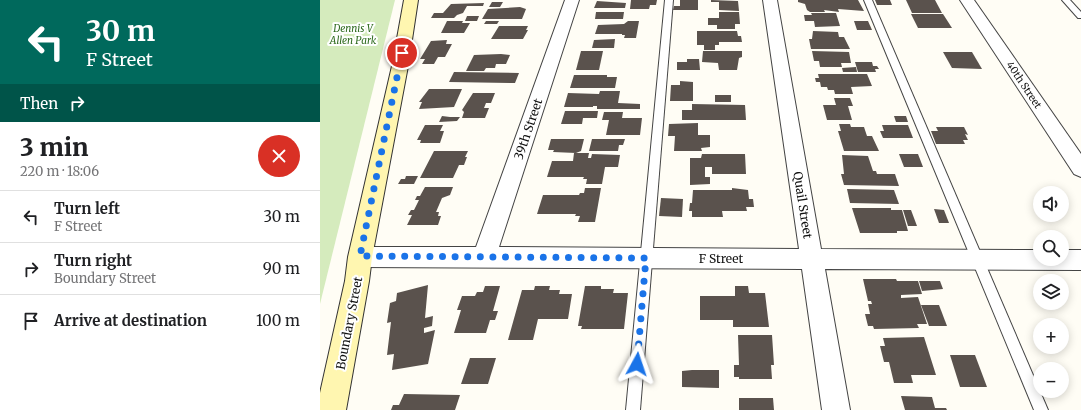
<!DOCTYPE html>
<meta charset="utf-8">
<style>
:root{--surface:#fff;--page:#f6f6f6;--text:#202124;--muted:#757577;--line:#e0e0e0}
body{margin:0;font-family:Merriweather,serif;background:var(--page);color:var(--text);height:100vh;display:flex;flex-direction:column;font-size:15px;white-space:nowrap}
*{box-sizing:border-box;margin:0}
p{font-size:13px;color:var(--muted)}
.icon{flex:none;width:22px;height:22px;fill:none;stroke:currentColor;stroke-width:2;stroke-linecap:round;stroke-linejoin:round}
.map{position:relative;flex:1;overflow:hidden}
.side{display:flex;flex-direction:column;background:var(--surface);width:320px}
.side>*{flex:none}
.guide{background:#00695c;color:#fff;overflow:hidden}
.tools{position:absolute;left:713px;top:186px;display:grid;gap:8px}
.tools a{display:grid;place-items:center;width:36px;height:36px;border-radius:50%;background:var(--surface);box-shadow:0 2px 10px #0003;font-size:20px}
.pin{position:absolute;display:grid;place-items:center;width:34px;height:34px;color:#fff;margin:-17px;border:2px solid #fff;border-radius:50%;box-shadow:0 1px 4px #0007}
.me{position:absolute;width:44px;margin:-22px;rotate:5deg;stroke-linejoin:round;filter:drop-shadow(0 0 3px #0008)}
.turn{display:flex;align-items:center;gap:14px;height:84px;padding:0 20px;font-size:18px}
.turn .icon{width:52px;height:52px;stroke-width:2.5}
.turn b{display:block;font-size:28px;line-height:34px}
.then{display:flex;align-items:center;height:38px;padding:0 20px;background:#0003;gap:8px;font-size:15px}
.round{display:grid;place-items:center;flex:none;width:42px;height:42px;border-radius:21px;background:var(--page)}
.summary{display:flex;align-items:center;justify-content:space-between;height:68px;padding:0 20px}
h1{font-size:24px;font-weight:800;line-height:30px}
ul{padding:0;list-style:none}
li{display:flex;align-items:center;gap:12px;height:52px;padding:0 20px;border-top:1px solid var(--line)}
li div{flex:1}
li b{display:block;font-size:15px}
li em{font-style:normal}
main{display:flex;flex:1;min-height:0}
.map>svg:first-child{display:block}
.green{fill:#d5ebbd}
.building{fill:#5a524d}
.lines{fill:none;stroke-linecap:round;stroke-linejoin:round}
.lane-casing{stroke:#444;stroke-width:2}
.street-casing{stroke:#444;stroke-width:2}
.secondary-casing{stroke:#333;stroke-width:2}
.lane{fill:#fff;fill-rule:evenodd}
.street{fill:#fff;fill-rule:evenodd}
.secondary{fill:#fff6b0;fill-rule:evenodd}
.route{stroke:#1a73e8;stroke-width:7;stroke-dasharray:0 12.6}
.labels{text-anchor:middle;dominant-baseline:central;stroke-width:4;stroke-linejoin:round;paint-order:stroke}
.far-park-label{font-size:10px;font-style:italic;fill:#2f6b1f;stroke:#fff}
.far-street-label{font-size:10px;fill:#111;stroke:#fff}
.street-label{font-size:12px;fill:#111;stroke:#fff}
</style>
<main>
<section class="side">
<div class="guide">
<div class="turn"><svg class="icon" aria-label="left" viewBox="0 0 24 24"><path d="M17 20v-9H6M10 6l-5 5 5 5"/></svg><div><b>30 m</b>F Street</div></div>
<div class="then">Then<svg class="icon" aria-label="right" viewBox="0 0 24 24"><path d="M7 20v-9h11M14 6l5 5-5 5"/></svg></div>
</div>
<div class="summary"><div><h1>3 min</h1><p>220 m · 18:06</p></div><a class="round" style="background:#d93025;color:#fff"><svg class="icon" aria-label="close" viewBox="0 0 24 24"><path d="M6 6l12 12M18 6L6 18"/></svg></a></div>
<ul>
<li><svg class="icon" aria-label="left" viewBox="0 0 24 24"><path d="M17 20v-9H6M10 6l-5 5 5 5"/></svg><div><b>Turn left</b><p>F Street</p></div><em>30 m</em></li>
<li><svg class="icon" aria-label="right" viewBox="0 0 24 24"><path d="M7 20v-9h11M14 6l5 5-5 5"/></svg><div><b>Turn right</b><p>Boundary Street</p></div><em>90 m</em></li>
<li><svg class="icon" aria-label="arrive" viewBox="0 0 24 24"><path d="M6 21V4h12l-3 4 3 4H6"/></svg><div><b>Arrive at destination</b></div><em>100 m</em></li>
</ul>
</section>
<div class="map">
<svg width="761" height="410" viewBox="0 0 761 410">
<rect width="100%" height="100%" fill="#fffdf5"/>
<!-- green -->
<path class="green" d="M0 0H75L0 304Z"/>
<!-- building -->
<g class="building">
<path d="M311 0H337L336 5H330L329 9H310Z"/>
<path d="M360 0H378V10H353L354 6H360Z"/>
<path d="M391 0 418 1 419 11 399 10V2H391Z"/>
<path d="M478 0H538L544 11 518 9 519 12 504 10 505 12H490L487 10 485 4 478 2Z"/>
<path d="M555 0H570L572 5H557Z"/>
<path d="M586 0H615L622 13H592Z"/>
<path d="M277 1 306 3 305 8H274Z"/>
<path d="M172 2H183L180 7H169Z"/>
<path d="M164 3 163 6H147L143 13 137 15 134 18H111L114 13H123L131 4Z"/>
<path d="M200 7 206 9 202 19H162L168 9Z"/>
<path d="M276 12H304L303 19H275Z"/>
<path d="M399 12H419L420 24H415V29H397V25H388V18H399Z"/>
<path d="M491 13H516L520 26 495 27 494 21H485L484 15H492Z"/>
<path d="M591 14H623L632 28H598Z"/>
<path d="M147 16H159L157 21H145Z"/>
<path d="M127 21H143L142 23H150L144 33H121Z"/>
<path d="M166 21H179L177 24H164Z"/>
<path d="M308 21H319L316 38H304L305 35H302V34H275L278 25 304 24Z"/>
<path d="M534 21H548L552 30H537Z"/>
<path d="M179 26H208L206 30H208L203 39H171Z"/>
<path d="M377 31H417L418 36H421L422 42H399V45H395V50H384V45H377Z"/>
<path d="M493 31 518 32 519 37H524L530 49H491L489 39H492Z"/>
<path d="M295 39 294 48H272L274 40Z"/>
<path d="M127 40 126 44H132L125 57H118L114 64H102L105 59H100L111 41Z"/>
<path d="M261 51H283L279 70H256Z"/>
<path d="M383 51H422V57L419 58 417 70H399L398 63 382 62Z"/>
<path d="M492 51 529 52 531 63H521L522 67H500L499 61H494Z"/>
<path d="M623 52H652L662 69 632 68Z"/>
<path d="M181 54 190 55 186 64H176L175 68H166L164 71H146L154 55Z"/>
<path d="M367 59H379L380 70H357V62H367Z"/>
<path d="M535 62H552L553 66H557L559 69H555L556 72H538Z"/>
<path d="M536 67 537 72H523L522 68Z"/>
<path d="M134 72 199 73 195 83 129 82Z"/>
<path d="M498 74H547L552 86 531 87 533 94H515L514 90H508L507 87H501L500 82H496L495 78H499Z"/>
<path d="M254 75H287V77H297L295 88H250Z"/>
<path d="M360 81 373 82V101H350L351 85H360Z"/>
<path d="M109 89H142L134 107 99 109 102 102H99Z"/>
<path d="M280 91H300L298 103 320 104V109H277V106H273V107H244L248 93 279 94Z"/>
<path d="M153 93H175L171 103H166L164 108H169L165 118H142L144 112 142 110Z"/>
<rect x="395" y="95" width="16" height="7"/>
<path d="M514 98H530L533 106H528L532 120H507L503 105H516Z"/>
<path d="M372 104 425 105 426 120H362V110H372Z"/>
<path d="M245 111H278L277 118H263L262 124H241Z"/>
<path d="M284 112H303L302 118H322L320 135H286L289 120H282Z"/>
<path d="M122 116 130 117H140L137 121 119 122Z"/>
<path d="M574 116H586L588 122H576Z"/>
<path d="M378 123V135H390V147L381 148 382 151H354L355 136H348L349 124Z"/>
<path d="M519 124H530L531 127H544L547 136H552L559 151H524L518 131H521Z"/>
<path d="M105 125H123L120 131H124L120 143H100L101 140H97Z"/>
<path d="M562 125H588L593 138H563L560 131H564Z"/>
<path d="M616 127H644L648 135 645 134 648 140H643L645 144H616L611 131H618Z"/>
<path d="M231 139H264L261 151 256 153 233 152 234 150H228Z"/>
<path d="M272 139H305L303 145H299L298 151H269Z"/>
<path d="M114 151H148L145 157H147L144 165H139L133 178H100Z"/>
<path d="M254 153H269L268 158H271L272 154 300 155 298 167H285L282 184H266L267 179H263L264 177H227L232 161H253Z"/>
<path d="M382 154H425L426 174H392V167H385V177H390V184L370 185V158H381Z"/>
<path d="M579 154H598L603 167H584Z"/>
<path d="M522 155 548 156 553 171H556L557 174H575L579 186 524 185 521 174H524Z"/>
<path d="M86 176H98L94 184H78L81 179H85Z"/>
<path d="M105 187H133L130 195 122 198 116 212H119L118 216H121L118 225H87L92 215H88L91 210H94L99 200H95L97 196H100Z"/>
<path d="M265 188H281L275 222H258L260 216H255L256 214H217L223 195H259L260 193H264Z"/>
<path d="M412 188 428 190 429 199H433L434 207H426L427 211H402L403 217H372V211H369L370 203H372L373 190H412Z"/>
<path d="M527 189 574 190 579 204 530 203Z"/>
<path d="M341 198 363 199 362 217 339 216Z"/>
<path d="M532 208H571V210H582L588 231H577V233H540Z"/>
<path d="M614 209 624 210 629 223H619Z"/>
<path d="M583 210H591L597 226H588Z"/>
<path d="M543 279H576L577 281H598L602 294 581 295V298L598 297 607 324H597L599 328 554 329 553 326H548L545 314H550L548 304H552L551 301H548Z"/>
<path d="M599 281H620L623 289 602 291Z"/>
<path d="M108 285 105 318 113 316 112 326 104 328V333L115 330 108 364 72 370 74 354 67 355 71 322 67 323 70 303 76 301 77 293Z"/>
<path d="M165 286H180L173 311H178L175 320H170L166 333H134L141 310H137L142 296H155L157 292H163Z"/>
<path d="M215 286H230L229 290H240L239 294H252L248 319H218L213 340H188L202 290H214Z"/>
<path d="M265 286H281V289H294L293 293H308L304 329H261L262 326H258Z"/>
<path d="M415 286H428L429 293H445L449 327H413V320H380V296H415Z"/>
<path d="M601 305H619L627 326H609Z"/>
<path d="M418 335H452L454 365H451L452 379H419V377H414V365H419Z"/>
<path d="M604 337 616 375H591L593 383H574L569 362H564L560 346H565L563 338Z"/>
<path d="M630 355H655L667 387H640Z"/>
<path d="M150 358H176L168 384H141Z"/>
<path d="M372 370H399V388L362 387V371Z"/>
<path d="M84 394 140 395 135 410H71L73 405H79Z"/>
<path d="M581 396 612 397 615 408H626L627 410H585Z"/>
<path d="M419 398H453L454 410H419Z"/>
</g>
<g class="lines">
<defs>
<g id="lane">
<path d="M345 0H353L320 410H306Z"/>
<path d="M544 0H552L728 410H714Z"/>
<path d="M742 0H750L761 12V18H758Z"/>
</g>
<g id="street">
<path d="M245 0H259L179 247 479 249 443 0H457L501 249 720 250V259H742V250H761V270L505 269 530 410H502L482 269 40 267 32 264 29 257 32 250 40 247H156Z"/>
<path d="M640 0H654L761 154V177L754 174Z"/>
</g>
<path id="secondary" d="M84 0H98L88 66 52 257 49 281 26 410H0V393L25 281 28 257 72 66Z"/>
</defs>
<!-- lane casing -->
<use href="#lane" class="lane-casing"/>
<!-- street casing -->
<use href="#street" class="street-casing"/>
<!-- secondary casing -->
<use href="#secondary" class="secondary-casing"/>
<!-- lane -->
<use href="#lane" class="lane"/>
<!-- street -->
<use href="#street" class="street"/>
<!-- secondary -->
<use href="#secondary" class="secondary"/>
</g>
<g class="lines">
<!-- route -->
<path class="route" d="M82 53 40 256 326 258 317 364"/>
</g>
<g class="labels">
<!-- far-park labels -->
<g class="far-park-label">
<text x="33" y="28">Dennis V<tspan x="33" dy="12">Allen Park</tspan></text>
</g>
<!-- far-street labels -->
<g class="far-street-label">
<text transform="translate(704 85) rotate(56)">40th Street</text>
</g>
<!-- street labels -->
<g class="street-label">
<text transform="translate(208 129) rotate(-71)">39th Street</text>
<text transform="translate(483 205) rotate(81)">Quail Street</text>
<text x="401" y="258">F Street</text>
<text transform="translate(29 323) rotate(-79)">Boundary Street</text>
</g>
</g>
</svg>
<div class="tools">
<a><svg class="icon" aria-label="sound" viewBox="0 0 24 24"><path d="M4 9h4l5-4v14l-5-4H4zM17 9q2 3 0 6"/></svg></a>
<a><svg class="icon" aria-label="search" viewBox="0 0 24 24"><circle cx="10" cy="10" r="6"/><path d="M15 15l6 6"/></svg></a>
<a><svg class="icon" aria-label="layers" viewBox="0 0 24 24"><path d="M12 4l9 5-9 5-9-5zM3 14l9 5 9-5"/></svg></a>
<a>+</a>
<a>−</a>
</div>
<div class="pin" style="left:82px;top:53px;background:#d93025"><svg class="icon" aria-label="arrive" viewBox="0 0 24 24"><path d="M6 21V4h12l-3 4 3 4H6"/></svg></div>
<svg class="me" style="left:317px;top:364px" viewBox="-20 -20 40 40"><path d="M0-17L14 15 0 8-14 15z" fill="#1a73e8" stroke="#fff" stroke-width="4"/></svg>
</div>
</main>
